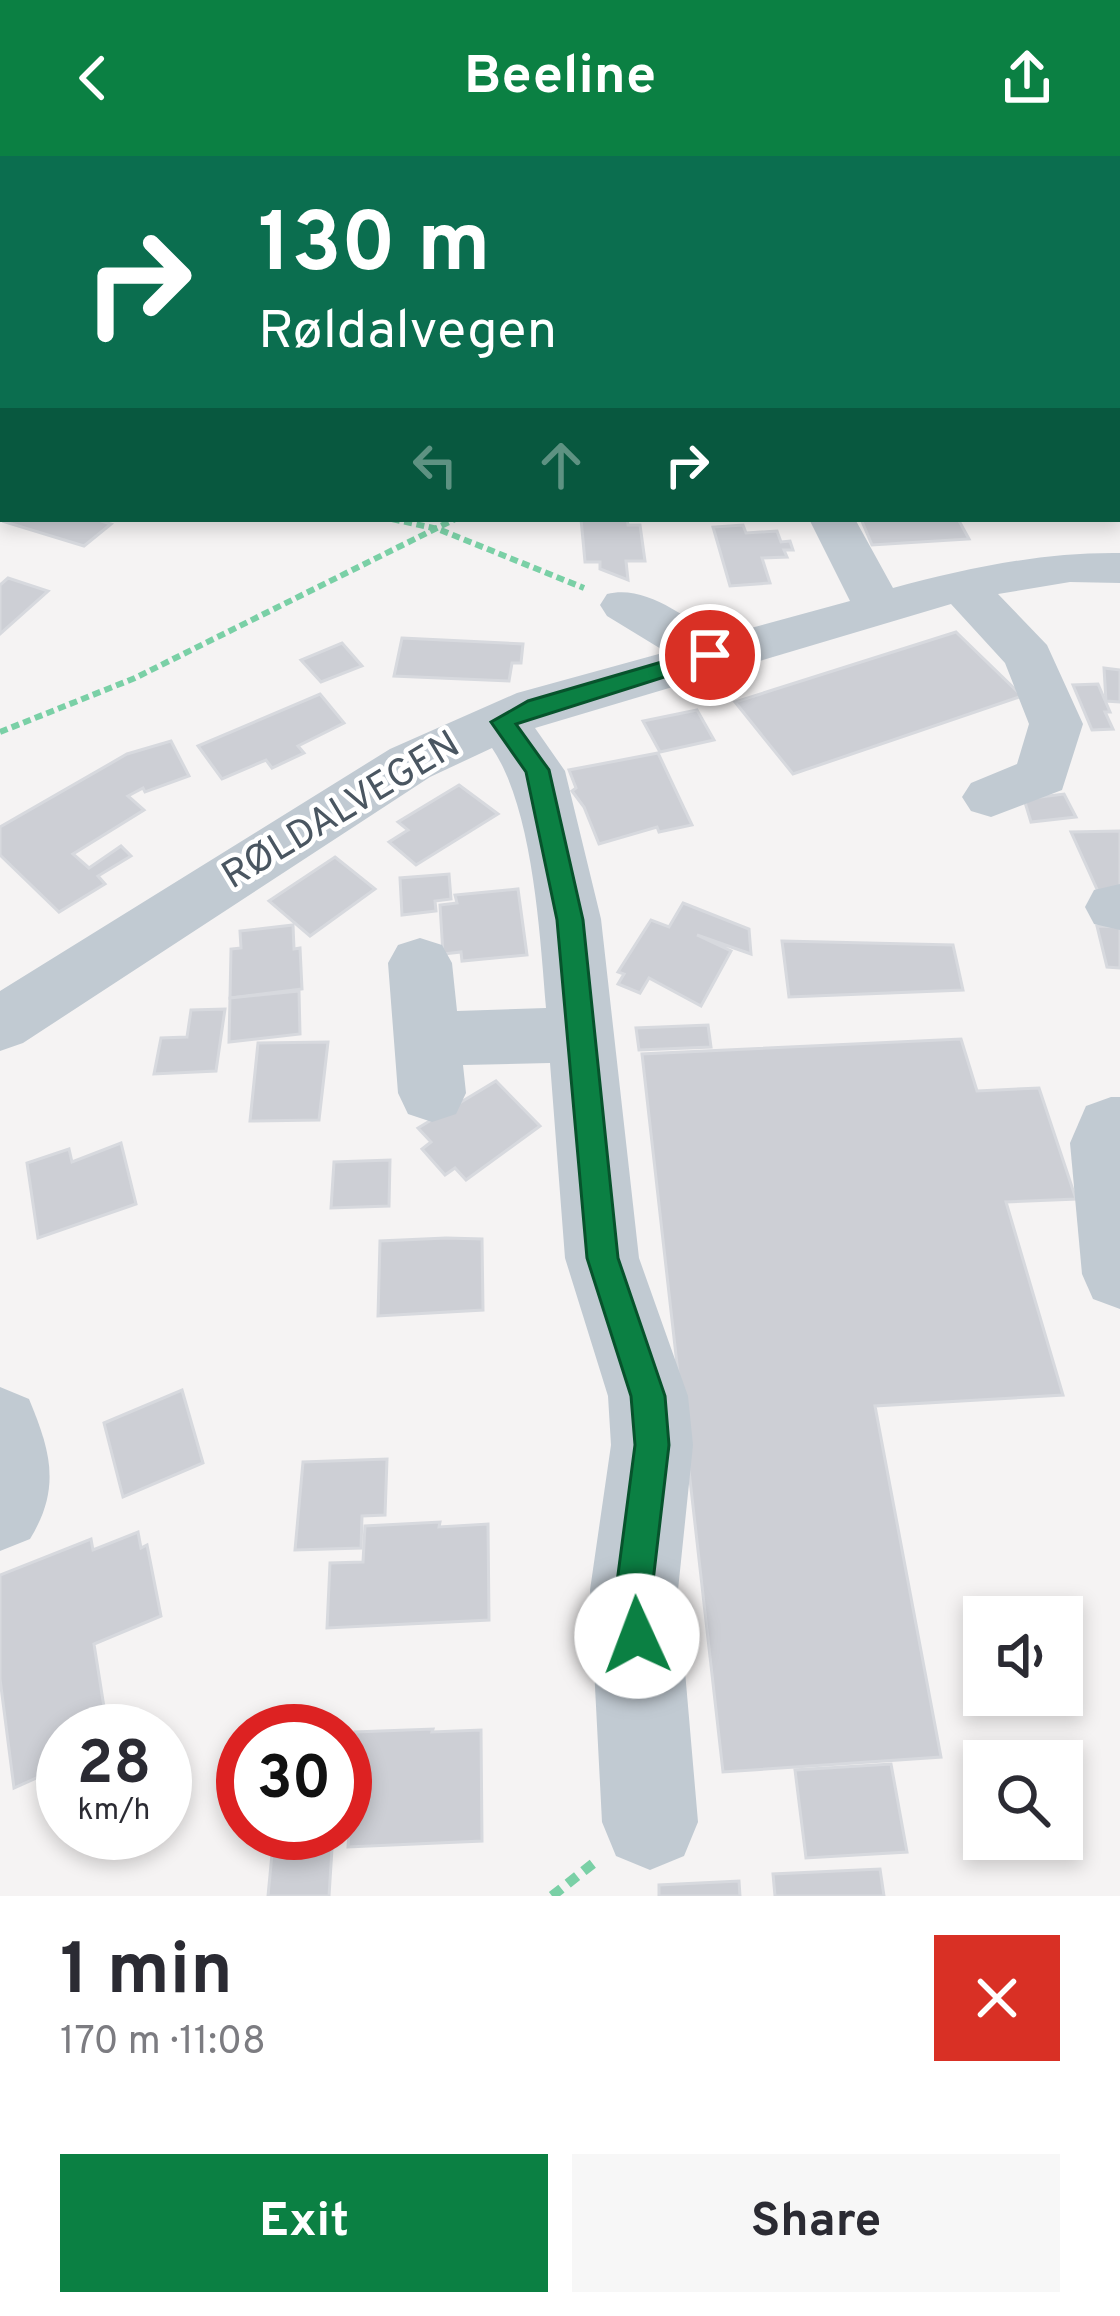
<!DOCTYPE html>
<meta charset="utf-8">
<style>
:root{--surface:#fff;--page:#f7f7f7;--text:#2b2b33;--muted:#7c7c81;--accent:#0b8043}
body{margin:0;font-family:Overpass,sans-serif;background:var(--page);color:var(--text);height:100vh;display:flex;flex-direction:column;font-size:45px;white-space:nowrap}
*{box-sizing:border-box;margin:0}
p{font-size:39px;color:var(--muted)}
.icon{flex:none;width:66px;height:66px;fill:none;stroke:currentColor;stroke-width:2;stroke-linecap:round;stroke-linejoin:round}
.map{position:relative;height:1740px;overflow:hidden}
.details{display:flex;flex-direction:column;background:var(--surface);flex:1}
.details>*{flex:none}
.banner{position:absolute;left:0px;top:0px;width:1122px;height:366px;box-shadow:0 6px 18px #0003;background:#0b6e4f;color:#fff;overflow:hidden}
.tools{position:absolute;left:963px;top:1440px;display:grid;gap:24px}
.tools a{display:grid;place-items:center;width:120px;height:120px;border-radius:0px;background:var(--surface);box-shadow:0 6px 18px #0003;font-size:60px}
.speed{position:absolute;left:36px;top:1548px;display:flex;gap:24px;font-size:60px;font-weight:700;text-align:center}
.speed>*{display:grid;place-content:center;width:156px;height:156px;border-radius:50%;background:var(--surface);box-shadow:0 6px 18px #0003;line-height:1}
.speed small{font-size:30px;font-weight:400}
.speed .limit{border:18px solid #d22;background:#fff;color:#111}
.pin{position:absolute;display:grid;place-items:center;width:102px;height:102px;color:#fff;margin:-51px;border:6px solid #fff;border-radius:50%;box-shadow:0 3px 12px #0007}
.me{position:absolute;width:132px;margin:-66px;rotate:358deg;stroke-linejoin:round;filter:drop-shadow(0 0 9px #0008)}
.turn{display:flex;align-items:center;gap:42px;height:252px;padding:0 60px;font-size:54px}
.turn .icon{width:156px;height:156px;stroke-width:2.5}
.turn b{display:block;font-size:84px;line-height:102px}
.lanes{display:flex;align-items:center;height:114px;padding:0 60px;background:#0003;justify-content:center;gap:60px;direction:ltr}
.lanes .off{opacity:.35}
.round{display:grid;place-items:center;flex:none;width:126px;height:126px;border-radius:0px;background:var(--page)}
.summary{display:flex;align-items:center;justify-content:space-between;height:204px;padding:0 60px}
h1{font-size:72px;font-weight:700;line-height:90px}
.button{display:flex;gap:24px;margin-top:auto;padding:24px 60px}
.button a{flex:1;height:138px;border-radius:0px;background:var(--accent);color:#fff;font-size:48px;font-weight:700;line-height:138px;text-align:center}
.button a+a{background:var(--page);color:var(--text)}
header{display:flex;justify-content:space-between;align-items:center;height:156px;padding:0 60px;background:var(--accent);color:#fff;font-size:54px;font-weight:700}
.map>svg:first-child{display:block}
.building{fill:#cdcfd5;stroke:#d7d9de;stroke-width:3}
.lines{fill:none;stroke-linecap:round;stroke-linejoin:round}
.path-far1{stroke:#7ad0a6;stroke-width:6;stroke-dasharray:8 4.5;stroke-linecap:butt}
.path{stroke:#7ad0a6;stroke-width:10;stroke-dasharray:12 8;stroke-linecap:butt}
.minor{fill:#c1cad2;fill-rule:evenodd}
.route{fill:#0b8043;stroke:#07532c;stroke-width:3}
.labels{text-anchor:middle;dominant-baseline:central;stroke-width:9;stroke-linejoin:round;paint-order:stroke}
.street-label{font-size:39px;fill:#4a5661;stroke:#fff}
</style>
<header><svg class="icon" aria-label="back" viewBox="0 0 24 24"><path d="M15 5l-7 7 7 7"/></svg>Beeline<svg class="icon" aria-label="share" viewBox="0 0 24 24"><path d="M12 15V3M7 8l5-5 5 5M5 13v7h14v-7"/></svg></header>
<div class="map">
<svg width="1120" height="1740" viewBox="0 0 1120 1740">
<rect width="100%" height="100%" fill="#f5f3f3"/>
<!-- building -->
<g class="building">
<path d="M9 363H95L111 368 84 390 5 366Z"/>
<path d="M581 363H627L628 369H640L645 405H626L628 424 600 413V406H585Z"/>
<path d="M861 363H958L969 383 872 389Z"/>
<path d="M743 369 746 377 777 375 781 386 790 385 793 394H784L787 401 762 402 770 427 730 430 713 371Z"/>
<path d="M8 422 48 435 0 478V429Z"/>
<path d="M956 476 1022 540 793 618 735 546Z"/>
<path d="M402 482 523 488 521 507H512L509 525 394 520Z"/>
<path d="M342 487 362 510 321 526 301 504Z"/>
<path d="M1104 512 1120 514V546L1106 545Z"/>
<path d="M1098 528 1110 556H1105L1113 573 1092 574 1073 529Z"/>
<path d="M320 538 344 567 298 590 304 597 272 612 266 604 222 623 198 590Z"/>
<path d="M697 554 714 584 660 596 643 565Z"/>
<path d="M171 585 189 620 145 636 143 632 128 640 144 654 73 698 89 712 121 690 131 700 98 720 105 728 59 756 0 699V671L127 598Z"/>
<path d="M658 597 692 669 659 676 657 671 599 688 584 651 572 635 576 632 569 614Z"/>
<path d="M459 629 498 658 416 709 389 686 408 674 398 666Z"/>
<path d="M1064 638 1076 661 1031 666 1024 643Z"/>
<path d="M1120 675V742H1101L1071 676Z"/>
<path d="M335 701 375 733 310 780 269 745Z"/>
<path d="M449 718 451 743 435 745 436 755 402 759 400 722Z"/>
<path d="M518 733 527 799 462 805 461 796 443 798 440 749 457 747 455 739Z"/>
<path d="M683 747 749 773 751 798 697 779 731 795 701 850 649 822 640 837 618 828 624 818 618 816 651 764 669 771Z"/>
<path d="M293 769 294 793 300 792 302 833 230 842 231 793 241 792 240 775Z"/>
<path d="M1097 770 1120 771V812L1107 811Z"/>
<path d="M782 785 953 789 963 834 789 841Z"/>
<path d="M299 835 300 878 229 886 230 842Z"/>
<path d="M225 853 216 915 154 918 161 882 187 881 191 854Z"/>
<path d="M708 869 711 891 639 894 636 872Z"/>
<path d="M961 883 977 935 1039 932 1076 1043 1006 1046 1063 1239 875 1250 941 1601 723 1616 642 898Z"/>
<path d="M328 886 319 964 250 965 258 887Z"/>
<path d="M496 925 540 970 466 1024 455 1012 445 1019 422 993 431 986 418 972Z"/>
<path d="M121 987 136 1048 38 1082 27 1007 69 993 72 1006Z"/>
<path d="M390 1004 389 1050 331 1052 334 1006Z"/>
<path d="M446 1082 482 1083 483 1154 378 1160 380 1085Z"/>
<path d="M182 1234 203 1307 123 1341 104 1267Z"/>
<path d="M387 1303 385 1359 362 1360 361 1392 295 1394 303 1306Z"/>
<path d="M440 1366 439 1371 488 1368 489 1464 327 1472 330 1407 363 1406 365 1370Z"/>
<path d="M138 1376 141 1392 147 1389 161 1460 94 1488 107 1570 104 1575H63V1610L14 1632 0 1523V1419L91 1383 93 1394Z"/>
<path d="M433 1573 432 1576 481 1574 482 1685 348 1691 355 1576Z"/>
<path d="M891 1608 907 1696 806 1702 795 1614Z"/>
<path d="M274 1677H333L329 1740H268Z"/>
<path d="M880 1713 884 1740H775L773 1718Z"/>
<path d="M739 1725 740 1740H659V1729Z"/>
</g>
<g class="lines">
<!-- path-far1 -->
<g class="path-far1">
<path d="M392 363 438 373 584 432"/>
<path d="M0 576 135 522 455 363"/>
</g>
<!-- path -->
<path class="path" d="M552 1740 595 1706"/>
<!-- minor -->
<g class="minor">
<path d="M179 0H253L255 3H182Z"/>
<path d="M432 0H466L468 3H434Z"/>
<path d="M1037 0H1075L1035 3Z"/>
<rect x="0" y="45" width="3" height="22"/>
<path d="M0 297H3L0 331Z"/>
<path d="M809 363H855L893 432C968 412 1042 396 1120 397V427L1070 426 998 438 1047 489 1083 568 1062 634 991 661 971 655 962 641 971 627 1017 608 1029 568 1005 507 951 448 535 572 565 615 601 763 639 1102 688 1240 693 1289 678 1434 698 1666 684 1700 650 1714 616 1700 602 1666 590 1434 611 1289 608 1240 565 1102 550 907 463 909 466 937 456 958 432 966 408 958 398 937 388 807 398 789 420 782 442 789 452 807 457 855 546 852C540 779 533 652 492 592L430 621 23 887 0 895V835L390 593 517 537 666 496 607 460 600 449 607 438C646 428 685 462 718 481L850 445Z"/>
<path d="M1120 728V774L1094 768 1085 751 1094 734Z"/>
<path d="M1111 941H1120V1153L1093 1143 1082 1118 1070 987 1086 950Z"/>
<path d="M0 1231 29 1243C51 1296 61 1332 30 1383L0 1395Z"/>
</g>
</g>
<!-- route -->
<path class="route" d="M710 492 721 499 718 504 516 568 549 614 583 764 618 1102 665 1240 669 1289 652 1434 655 1480 650 1493 637 1499 624 1493 616 1434 635 1289 631 1240 587 1102 557 764 526 616 491 566 528 545Z"/>
<g class="labels">
<!-- street labels -->
<g class="street-label">
<text transform="translate(342 656) rotate(-31)">RØLDALVEGEN</text>
</g>
</g>
</svg>
<div class="tools">
<a><svg class="icon" aria-label="sound" viewBox="0 0 24 24"><path d="M4 9h4l5-4v14l-5-4H4zM17 9q2 3 0 6"/></svg></a>
<a><svg class="icon" aria-label="search" viewBox="0 0 24 24"><circle cx="10" cy="10" r="6"/><path d="M15 15l6 6"/></svg></a>
</div>
<div class="speed"><div>28<small>km/h</small></div><div class="limit">30</div></div>
<div class="pin" style="left:710px;top:499px;background:#d93025"><svg class="icon" aria-label="arrive" viewBox="0 0 24 24"><path d="M6 21V4h12l-3 4 3 4H6"/></svg></div>
<svg class="me" style="left:637px;top:1480px" viewBox="-20 -20 40 40"><circle r="19" fill="#fff"/><path d="M0-13L10 11 0 6-10 11z" fill="#0b8043"/></svg>
<div class="banner">
<div class="turn"><svg class="icon" aria-label="right" viewBox="0 0 24 24"><path d="M7 20v-9h11M14 6l5 5-5 5"/></svg><div><b>130 m</b>Røldalvegen</div></div>
<div class="lanes"><svg class="icon off" aria-label="left" viewBox="0 0 24 24"><path d="M17 20v-9H6M10 6l-5 5 5 5"/></svg><svg class="icon off" aria-label="ahead" viewBox="0 0 24 24"><path d="M12 20V5M6 11l6-6 6 6"/></svg><svg class="icon" aria-label="right" viewBox="0 0 24 24"><path d="M7 20v-9h11M14 6l5 5-5 5"/></svg></div>
</div>
</div>
<section class="details">
<div class="summary"><div><h1>1 min</h1><p>170 m · 11:08</p></div><a class="round" style="background:#d93025;color:#fff"><svg class="icon" aria-label="close" viewBox="0 0 24 24"><path d="M6 6l12 12M18 6L6 18"/></svg></a></div>
<div class="button"><a>Exit</a><a>Share</a></div>
</section>
